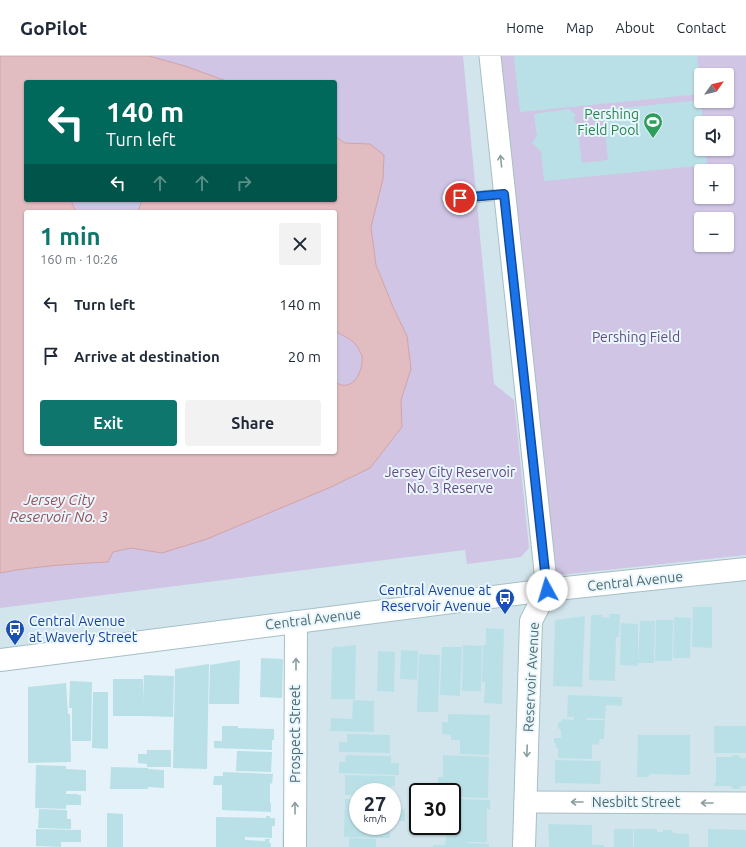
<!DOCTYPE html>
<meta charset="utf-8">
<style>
:root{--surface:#fff;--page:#f2f2f3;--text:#1f2937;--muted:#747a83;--line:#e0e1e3;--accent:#0f766e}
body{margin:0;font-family:Ubuntu,sans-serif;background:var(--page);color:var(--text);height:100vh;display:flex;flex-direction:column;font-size:15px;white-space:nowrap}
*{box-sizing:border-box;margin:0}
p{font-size:13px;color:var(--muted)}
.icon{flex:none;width:22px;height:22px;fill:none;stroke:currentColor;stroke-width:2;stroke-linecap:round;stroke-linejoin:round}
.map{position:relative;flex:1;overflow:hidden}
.sheet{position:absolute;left:24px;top:154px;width:313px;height:244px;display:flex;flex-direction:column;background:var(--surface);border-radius:4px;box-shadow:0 1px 3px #0004}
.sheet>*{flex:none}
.top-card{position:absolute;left:24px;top:24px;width:313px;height:122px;border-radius:4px;box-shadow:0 1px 3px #0004;background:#00695c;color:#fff;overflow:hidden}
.needle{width:26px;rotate:56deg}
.controls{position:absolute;left:694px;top:12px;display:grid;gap:8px}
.controls a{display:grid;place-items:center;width:40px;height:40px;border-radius:4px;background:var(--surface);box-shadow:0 1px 3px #0004;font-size:20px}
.speed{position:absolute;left:349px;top:727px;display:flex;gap:8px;font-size:20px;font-weight:700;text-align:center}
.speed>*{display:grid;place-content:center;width:52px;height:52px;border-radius:50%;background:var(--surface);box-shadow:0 1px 3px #0004;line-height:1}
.speed small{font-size:10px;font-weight:400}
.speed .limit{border:2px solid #111;border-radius:6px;background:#fff;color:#111}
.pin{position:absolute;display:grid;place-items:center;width:34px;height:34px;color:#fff;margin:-17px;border:2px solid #fff;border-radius:50%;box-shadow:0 1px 4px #0007}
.me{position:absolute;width:44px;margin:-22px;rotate:354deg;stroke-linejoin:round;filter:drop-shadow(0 0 3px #0008)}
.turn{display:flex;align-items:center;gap:14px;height:84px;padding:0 16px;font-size:18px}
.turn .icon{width:52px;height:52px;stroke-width:2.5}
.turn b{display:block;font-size:28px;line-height:34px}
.lanes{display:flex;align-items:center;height:38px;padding:0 16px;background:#0003;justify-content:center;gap:20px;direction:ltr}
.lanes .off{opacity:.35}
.round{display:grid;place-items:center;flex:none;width:42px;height:42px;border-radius:4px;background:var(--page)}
.headline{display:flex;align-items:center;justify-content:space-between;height:68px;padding:0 16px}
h1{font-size:24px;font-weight:700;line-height:30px;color:var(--accent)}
.primary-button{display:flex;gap:8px;margin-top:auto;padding:8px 16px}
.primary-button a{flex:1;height:46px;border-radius:4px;background:var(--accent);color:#fff;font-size:16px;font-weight:700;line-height:46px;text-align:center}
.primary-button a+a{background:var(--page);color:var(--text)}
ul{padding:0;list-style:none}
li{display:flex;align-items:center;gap:12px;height:52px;padding:0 16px}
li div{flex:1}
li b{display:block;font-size:15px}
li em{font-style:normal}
header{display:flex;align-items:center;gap:24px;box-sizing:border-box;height:56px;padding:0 20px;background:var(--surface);border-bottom:1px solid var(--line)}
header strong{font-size:19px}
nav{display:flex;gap:22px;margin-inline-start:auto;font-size:14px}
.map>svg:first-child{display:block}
.residential{fill:#d2e5ed;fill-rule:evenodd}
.green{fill:#d0c5e5;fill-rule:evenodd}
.water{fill:#e1bcc0;stroke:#d1a3a8}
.building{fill:#bae0e7}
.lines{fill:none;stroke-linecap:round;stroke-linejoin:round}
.lane-casing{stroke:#a7bfc4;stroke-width:12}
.street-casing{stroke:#a7bfc4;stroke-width:23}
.secondary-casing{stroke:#a4bfc5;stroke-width:24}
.lane{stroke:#fff;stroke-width:10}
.street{stroke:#fff;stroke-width:21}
.secondary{stroke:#fff;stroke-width:22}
.oneway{stroke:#8b9fa1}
.route-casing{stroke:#114b97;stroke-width:10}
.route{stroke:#1a73e8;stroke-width:7}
.labels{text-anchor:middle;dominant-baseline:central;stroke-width:4;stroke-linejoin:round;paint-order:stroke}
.leisure-label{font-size:14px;fill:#27864d;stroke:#eaf6fd;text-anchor:end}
.park-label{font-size:14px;fill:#634c7f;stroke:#eaf6fd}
.street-label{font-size:14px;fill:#4d6c6f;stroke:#eaf6fd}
.transit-label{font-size:14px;fill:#164399;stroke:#eaf6fd;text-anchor:end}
.water-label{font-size:15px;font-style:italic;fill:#945359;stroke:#eaf6fd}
</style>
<header>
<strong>GoPilot</strong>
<nav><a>Home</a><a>Map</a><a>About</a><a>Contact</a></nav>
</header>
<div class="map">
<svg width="746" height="791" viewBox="0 0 746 791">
<rect width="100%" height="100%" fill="#e5f2f9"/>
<!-- residential -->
<path class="residential" d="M0 0H746V791H282L289 573 0 611ZM701 19H727V45H701ZM26 26H335V144H26ZM701 67H727V93H701ZM701 115H727V141H701ZM26 156H335V396H26ZM701 163H727V189H701ZM358 736H392V770H358ZM418 736H452V770H418Z"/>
<!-- green -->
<g class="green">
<path d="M149 0H463L494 328 514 344 529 492 521 501 467 508 465 494 0 552V517C36 510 71 508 108 506L113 496 131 492 162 497 331 431 370 412 402 371 401 344 411 313 407 280 393 251 376 209 371 171 383 123 370 88 345 87 335 80V26H229L185 10Z"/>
<path d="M496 0H746V499L551 520ZM701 19H727V45H701ZM701 67H727V93H701ZM701 115H727V141H701ZM701 163H727V189H701Z"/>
<path d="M71 144H142L138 156H76L72 147Z"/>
<path d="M335 275C341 278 352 284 356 289 358 292 361 297 362 300 364 315 352 338 335 326Z"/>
</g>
<!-- water -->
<path class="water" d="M0 0H149L185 10 229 26H26V144H71L72 147 76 156H26V396H335V326C352 338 364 315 362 300 361 297 358 292 356 289 352 284 341 278 335 275V156H138L142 144H335V80L345 87 370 88 384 99 383 123 371 171 376 209 393 251 407 280 411 313 401 344 402 371 370 412 331 431 207 483 162 497 131 492 113 496 108 506C71 508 36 510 0 517Z"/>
<!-- building -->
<g class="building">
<path d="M514 0H697L701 38 520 56Z"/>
<path d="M701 44 703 67H701V93H706L707 109 544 125 541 95 532 87 537 80 534 58 569 53 576 59 573 63 576 66V75H578L582 107 608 104 603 54Z"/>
<path d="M693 551H712V592L692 591Z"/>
<path d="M609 558H620L619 581H616L615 625 589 624 591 559H602V561L609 562Z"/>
<path d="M585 560 582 631 553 630 555 564Z"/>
<path d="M674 561 691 562 690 602H673Z"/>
<path d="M656 564H673L672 605H655Z"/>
<path d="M640 565H655L654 607H638Z"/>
<path d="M621 567 638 568V610L620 609Z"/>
<path d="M486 572 504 573 502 648 484 647 485 626H482L483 589H486Z"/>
<path d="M356 589 355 643H331L332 593 336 590 339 591Z"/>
<path d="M463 589 482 590 481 635H462Z"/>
<path d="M442 591H462L460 640 440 639Z"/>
<path d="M401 594 418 595 417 624 400 623Z"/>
<path d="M378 595 395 596 394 636 377 635Z"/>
<path d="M419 598 440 599 438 656H417Z"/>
<path d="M261 602 283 603 282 642 260 641Z"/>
<path d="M240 604 239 648H209L210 609Z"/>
<path d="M209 608 207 713 173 712 175 613Z"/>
<path d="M144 619 174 620 173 661 143 660H113V623H143V645Z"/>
<path d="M70 625 92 626 91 685H72V652H69Z"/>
<path d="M66 627 68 658H70L71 706 28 707V631Z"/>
<path d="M93 636H108V693L92 692Z"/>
<path d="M568 639 622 641V650L606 649 605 663 587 662 586 664H605L604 683H600L599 689 592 688V703L558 702V692H556V687H554V682H561V674L558 672V667L562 665V663L574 664V661H567Z"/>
<path d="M353 644 374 645V676L330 675 331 662 352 663Z"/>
<path d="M448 658 490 659 489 699 460 698V684H451V679L442 678V666H448Z"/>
<path d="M222 670H238V672L274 673V684H272V694L214 692V685H222Z"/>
<rect x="714" y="670" width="32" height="27"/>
<path d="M347 678 390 679V697L339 696V686H347Z"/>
<path d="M638 679H690V719L649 718V721H637Z"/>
<path d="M147 694H171V711H147V708L138 707V698H147Z"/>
<path d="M237 695 272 696 271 716 236 715Z"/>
<path d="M346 699 391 700V707H399V719L339 717V706H345Z"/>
<path d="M443 699 489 701 488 742 452 741V736H438V721H443Z"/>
<path d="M734 699H738L741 702H746V730H742L738 733H733L730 730H714V727H716V701H731Z"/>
<path d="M555 704 601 705 600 728 555 727Z"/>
<path d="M36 709 66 710V713L86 714V735H66V738H78V739H81V749H66V753L35 752Z"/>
<path d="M111 711 148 712V713L164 714V732L148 731V733H110Z"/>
<path d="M223 716 273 718 272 728 270 727V747H271V756L222 754V729H213L214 720H223Z"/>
<path d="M345 719 395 720V730H391V731H381V736H358V739H345Z"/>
<path d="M345 743H358V770H390V782L344 781Z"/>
<path d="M452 743 490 744V753H487V786H467V787L489 788V791H433V789H445V786H446L447 770H452Z"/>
<path d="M392 752 405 753V765H392Z"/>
<path d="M39 753 67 754V763H71V773L38 772Z"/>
<path d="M107 757 123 758V791H107Z"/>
<path d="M266 760H270V762H275V770H272V782L245 781V784L265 785V783H270L269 787H271V791H216V761L266 762Z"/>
<path d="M548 768 592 769V789H604V791H549Z"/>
<path d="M36 773 81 774V786H61V791L36 790Z"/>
<rect x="614" y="773" width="19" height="18"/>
<path d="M634 773H657V776H663V774H672V776H673V777L689 778V791H634Z"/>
<path d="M708 773 746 774V791H708Z"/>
<path d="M349 782 376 783V791H349Z"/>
</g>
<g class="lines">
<defs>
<path id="lane" d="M447 142 476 141 504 138"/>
<g id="street">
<path d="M490 0 547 534"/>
<path d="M525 746 746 747"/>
</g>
<g id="secondary">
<path d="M0 604 547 534 746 513"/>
<path d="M295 791 296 566"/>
<path d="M524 791 531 565 547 534"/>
</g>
</defs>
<!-- lane casing -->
<use href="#lane" class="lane-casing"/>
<!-- street casing -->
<use href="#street" class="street-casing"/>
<!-- secondary casing -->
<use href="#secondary" class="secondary-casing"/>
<!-- lane -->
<use href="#lane" class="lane"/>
<!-- street -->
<use href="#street" class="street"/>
<!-- secondary -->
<use href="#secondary" class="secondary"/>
</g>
<!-- one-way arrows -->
<defs><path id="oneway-shaft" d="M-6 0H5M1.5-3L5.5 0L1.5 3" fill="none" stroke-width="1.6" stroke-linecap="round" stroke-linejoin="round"/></defs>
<g class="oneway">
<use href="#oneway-shaft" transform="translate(501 105) rotate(-96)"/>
<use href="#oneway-shaft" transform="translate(296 608) rotate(-90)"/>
<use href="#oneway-shaft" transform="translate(527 695) rotate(92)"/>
<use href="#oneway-shaft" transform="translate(577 746) rotate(-180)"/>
<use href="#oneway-shaft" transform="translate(707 747) rotate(-180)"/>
<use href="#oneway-shaft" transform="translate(295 752) rotate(-90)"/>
</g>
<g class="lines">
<defs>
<path id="route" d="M460 142 504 138 547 534"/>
</defs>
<!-- route casing -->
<use href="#route" class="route-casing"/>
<!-- route -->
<use href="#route" class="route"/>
</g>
<!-- icons -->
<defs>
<symbol id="stadium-pin" viewBox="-11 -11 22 30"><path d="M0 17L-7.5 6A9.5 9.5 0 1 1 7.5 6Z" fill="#2e9e5b" stroke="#eaf6fd"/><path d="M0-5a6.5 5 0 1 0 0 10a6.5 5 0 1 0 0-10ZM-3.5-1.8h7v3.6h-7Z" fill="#fff"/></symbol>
<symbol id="bus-pin" viewBox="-11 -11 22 30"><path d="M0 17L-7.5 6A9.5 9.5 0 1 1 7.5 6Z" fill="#1a4fb4" stroke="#eaf6fd"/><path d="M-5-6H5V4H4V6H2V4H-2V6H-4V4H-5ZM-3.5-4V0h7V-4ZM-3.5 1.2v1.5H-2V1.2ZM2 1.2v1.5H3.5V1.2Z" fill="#fff"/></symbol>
</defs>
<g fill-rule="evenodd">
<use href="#stadium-pin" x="642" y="55" width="22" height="30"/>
<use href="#bus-pin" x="494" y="531" width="22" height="30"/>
<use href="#bus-pin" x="4" y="562" width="22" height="30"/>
</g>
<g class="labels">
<!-- leisure labels -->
<g class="leisure-label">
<text x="639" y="58">Pershing<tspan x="639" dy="16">Field Pool</tspan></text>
</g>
<!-- park labels -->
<g class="park-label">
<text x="636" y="281">Pershing Field</text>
<text x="450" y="416">Jersey City Reservoir<tspan x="450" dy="16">No. 3 Reserve</tspan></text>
</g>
<!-- street labels -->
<g class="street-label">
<text transform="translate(635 525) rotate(-6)">Central Avenue</text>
<text transform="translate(313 563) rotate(-7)">Central Avenue</text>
<text transform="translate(531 621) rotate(-87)">Reservoir Avenue</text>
<text transform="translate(295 678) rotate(-90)">Prospect Street</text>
<text x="636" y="746">Nesbitt Street</text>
</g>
<!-- transit labels -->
<g class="transit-label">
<text x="491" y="534">Central Avenue at<tspan x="491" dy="16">Reservoir Avenue</tspan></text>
<text x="29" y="565" text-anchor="start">Central Avenue<tspan x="29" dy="16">at Waverly Street</tspan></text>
</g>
<!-- water labels -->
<g class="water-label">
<text x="59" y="443">Jersey City<tspan x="59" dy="17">Reservoir No. 3</tspan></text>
</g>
</g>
</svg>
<div class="controls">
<a><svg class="needle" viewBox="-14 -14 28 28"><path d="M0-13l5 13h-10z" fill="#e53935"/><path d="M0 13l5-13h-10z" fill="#747a83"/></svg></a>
<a><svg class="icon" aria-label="sound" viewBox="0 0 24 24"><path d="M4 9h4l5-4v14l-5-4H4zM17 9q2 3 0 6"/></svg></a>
<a>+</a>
<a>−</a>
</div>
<div class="speed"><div>27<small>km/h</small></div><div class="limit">30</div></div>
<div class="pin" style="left:460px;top:142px;background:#d93025"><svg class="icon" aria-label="arrive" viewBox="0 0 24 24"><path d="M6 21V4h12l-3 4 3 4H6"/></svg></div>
<svg class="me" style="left:547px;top:534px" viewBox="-20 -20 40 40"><circle r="19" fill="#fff"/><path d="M0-13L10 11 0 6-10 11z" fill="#1a73e8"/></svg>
<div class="top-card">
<div class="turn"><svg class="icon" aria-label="left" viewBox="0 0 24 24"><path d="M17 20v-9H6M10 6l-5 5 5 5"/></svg><div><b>140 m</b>Turn left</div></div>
<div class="lanes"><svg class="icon" aria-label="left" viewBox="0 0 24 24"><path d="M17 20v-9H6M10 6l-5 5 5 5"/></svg><svg class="icon off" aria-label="ahead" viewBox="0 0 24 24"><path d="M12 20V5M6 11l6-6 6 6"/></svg><svg class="icon off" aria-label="ahead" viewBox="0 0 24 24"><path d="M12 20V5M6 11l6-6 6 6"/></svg><svg class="icon off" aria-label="right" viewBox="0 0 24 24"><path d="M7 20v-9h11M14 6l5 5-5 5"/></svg></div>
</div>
<section class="sheet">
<div class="headline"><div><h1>1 min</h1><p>160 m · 10:26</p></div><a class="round"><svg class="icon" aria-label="close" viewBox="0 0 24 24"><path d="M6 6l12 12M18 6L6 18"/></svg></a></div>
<ul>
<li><svg class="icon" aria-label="left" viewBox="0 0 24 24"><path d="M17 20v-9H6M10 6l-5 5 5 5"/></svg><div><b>Turn left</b></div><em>140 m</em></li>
<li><svg class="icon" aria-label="arrive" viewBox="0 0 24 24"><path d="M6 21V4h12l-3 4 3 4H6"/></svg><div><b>Arrive at destination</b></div><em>20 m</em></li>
</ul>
<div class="primary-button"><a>Exit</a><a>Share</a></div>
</section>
</div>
